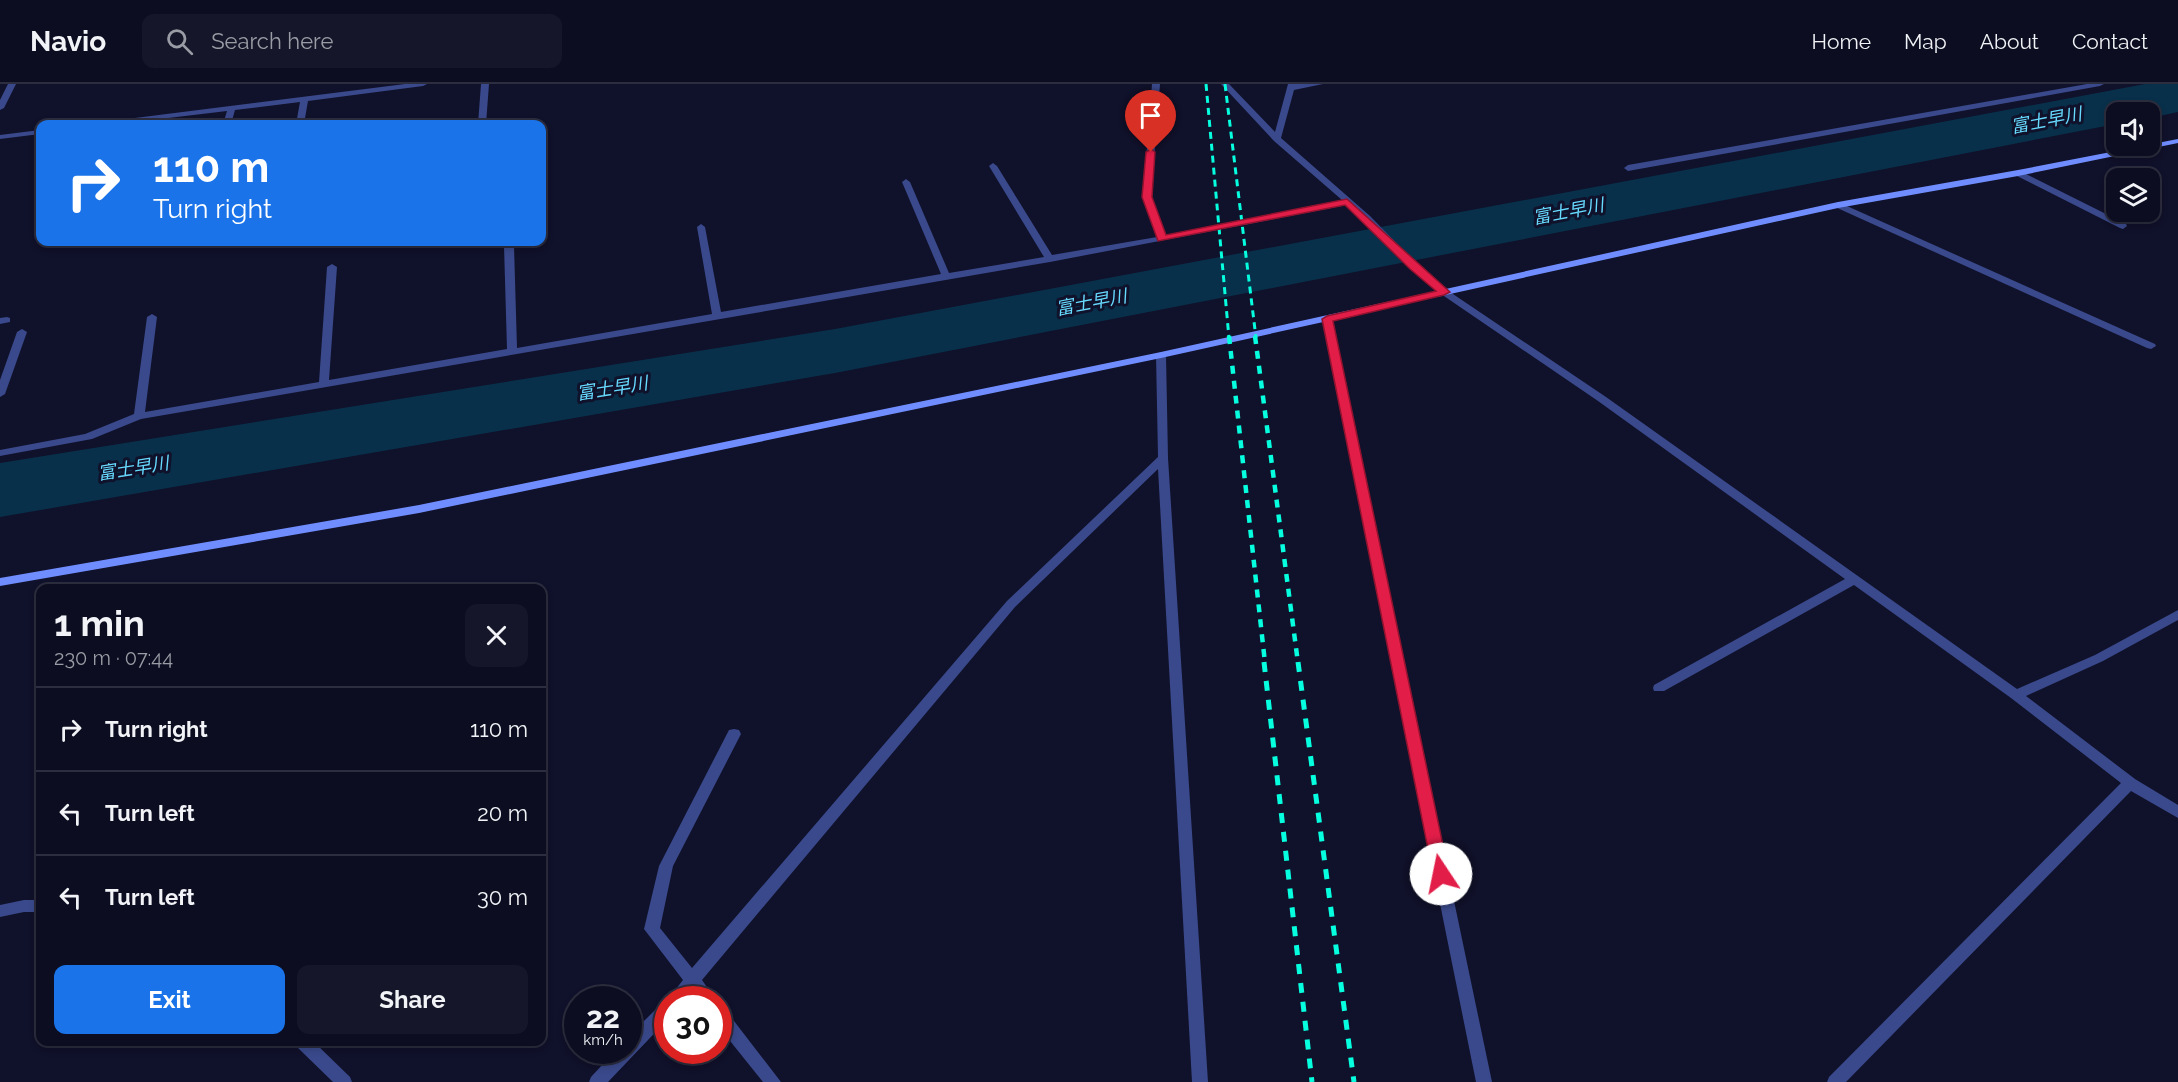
<!DOCTYPE html>
<meta charset="utf-8">
<style>
:root{--surface:#0c0d20;--page:#151629;--text:#f1f3f6;--muted:#9a9ca5;--line:#2c2d3e;--accent:#1a73e8}
body{margin:0;font-family:Raleway,"Noto Sans JP",sans-serif;background:var(--page);color:var(--text);height:100vh;display:flex;flex-direction:column;font-size:22px;white-space:nowrap}
*{box-sizing:border-box;margin:0}
p{font-size:20px;color:var(--muted)}
.icon{flex:none;width:33px;height:33px;fill:none;stroke:currentColor;stroke-width:2;stroke-linecap:round;stroke-linejoin:round}
.map{position:relative;flex:1;overflow:hidden}
.details{position:absolute;left:36px;top:500px;width:510px;height:462px;display:flex;flex-direction:column;background:var(--surface);border-radius:12px;box-shadow:0 3px 9px #0003,0 0 0 2px var(--line)}
.details>*{flex:none}
.guide{position:absolute;left:36px;top:36px;width:510px;height:126px;border-radius:12px;box-shadow:0 3px 9px #0003,0 0 0 2px var(--line);background:#1a73e8;color:#fff;overflow:hidden}
.controls{position:absolute;left:2106px;top:18px;display:grid;gap:12px}
.controls a{display:grid;place-items:center;width:54px;height:54px;border-radius:12px;background:var(--surface);box-shadow:0 3px 9px #0003,0 0 0 2px var(--line);font-size:30px}
.speed{position:absolute;left:564px;top:902px;display:flex;gap:12px;font-size:30px;font-weight:700;text-align:center}
.speed>*{display:grid;place-content:center;width:78px;height:78px;border-radius:50%;background:var(--surface);box-shadow:0 3px 9px #0003,0 0 0 2px var(--line);line-height:1}
.speed small{font-size:15px;font-weight:400}
.speed .limit{border:9px solid #d22;background:#fff;color:#111}
.pin{position:absolute;display:grid;place-items:center;width:51px;height:51px;color:#fff;margin:-62px -26px;border-radius:50% 50% 50% 0;rotate:-45deg;box-shadow:0 0 6px #0007}
.pin .icon{rotate:45deg}
.me{position:absolute;width:66px;margin:-33px;rotate:349deg;stroke-linejoin:round;filter:drop-shadow(0 0 4px #0008)}
.turn{display:flex;align-items:center;gap:21px;height:126px;padding:0 18px;font-size:27px}
.turn .icon{width:78px;height:78px;stroke-width:2.5}
.turn b{display:block;font-size:42px;line-height:51px}
.round{display:grid;place-items:center;flex:none;width:63px;height:63px;border-radius:12px;background:var(--page)}
.summary{display:flex;align-items:center;justify-content:space-between;height:102px;padding:0 18px}
h1{font-size:36px;font-weight:700;line-height:45px}
.cta{display:flex;gap:12px;margin-top:auto;padding:12px 18px}
.cta a{flex:1;height:69px;border-radius:12px;background:var(--accent);color:#fff;font-size:24px;font-weight:700;line-height:69px;text-align:center}
.cta a+a{background:var(--page);color:var(--text)}
ul{padding:0;list-style:none}
li{display:flex;align-items:center;gap:18px;height:84px;padding:0 18px;border-top:2px solid var(--line)}
li div{flex:1}
li b{display:block;font-size:22px}
li em{font-style:normal}
header{display:flex;align-items:center;gap:36px;box-sizing:border-box;height:84px;padding:0 30px;background:var(--surface);border-bottom:2px solid var(--line)}
header strong{font-size:28px}
nav{display:flex;gap:33px;margin-inline-start:auto;font-size:21px}
.search{width:420px;height:54px;background:var(--page);display:flex;align-items:center;gap:15px;box-sizing:border-box;padding:0 21px;border-radius:12px;color:var(--muted);font-size:22px}
.map>svg:first-child{display:block}
.lines{fill:none;stroke-linecap:round;stroke-linejoin:round}
.river{fill:#09304a;fill-rule:evenodd}
.street{fill:#3a498b;fill-rule:evenodd}
.secondary{fill:#708dff;fill-rule:evenodd}
.rail-far2{stroke:#05ffdf;stroke-width:3;stroke-dasharray:7 5;stroke-linecap:butt}
.rail-far1{stroke:#05ffdf;stroke-width:4.5;stroke-dasharray:8 7;stroke-linecap:butt}
.rail{stroke:#05ffdf;stroke-width:5;stroke-dasharray:10 9;stroke-linecap:butt}
.route{fill:#e11d48;stroke:#92132f;stroke-width:1.5}
.labels{text-anchor:middle;dominant-baseline:central;stroke-width:6;stroke-linejoin:round;paint-order:stroke}
.far-water-label{font-size:18px;font-style:italic;fill:#67dbff;stroke:#10112a}
</style>
<header>
<strong>Navio</strong>
<div class="search"><svg class="icon" aria-label="search" viewBox="0 0 24 24"><circle cx="10" cy="10" r="6"/><path d="M15 15l6 6"/></svg>Search here</div>
<nav><a>Home</a><a>Map</a><a>About</a><a>Contact</a></nav>
</header>
<div class="map">
<svg width="2178" height="998" viewBox="0 0 2178 998">
<rect width="100%" height="100%" fill="#10112a"/>
<g class="lines">
<!-- river -->
<path class="river" d="M2145 0H2178V28L2150 34V28H2116V40L835 289 0 433V379L835 245Z"/>
<!-- street -->
<g class="street">
<path d="M8 0H16L4 24 0 26V16Z"/>
<path d="M405 0H427L423 2 308 17 304 40H296L300 18 235 26 231 40H223L227 27 118 40H99L103 38Z"/>
<path d="M481 0H489L486 40H478Z"/>
<path d="M1152 0H1160L1151 113 1165 152 1342 116 1274 57 1221 0H1229L1275 48 1288 0H1323L1294 6 1281 54 1370 132 1417 180 1447 206 1606 313 2017 605 2095 571 2178 526V536L2103 577 2026 612 2135 695 2178 721V734L2131 707 1846 998H1827L1829 993 2121 699 2011 614 1854 501 1664 607H1654L1653 604 1654 601 1845 495 1598 317 1441 210 1411 184 1347 121 1050 178 141 335 92 355 0 372V366L85 350 134 330 147 233 152 230 157 233 145 328 319 298 327 183 332 180 337 183 329 296 507 265 504 162 509 159 514 162 517 264 712 230 697 143 701 140 705 143 721 228 941 190 902 98 906 95 910 98 949 189 1044 173 989 82 993 79 997 82 1052 171 1157 153 1143 113Z"/>
<path d="M2087 0H2104L2100 2 1628 87 1624 84 1628 81Z"/>
<path d="M40 46V50L0 55V51Z"/>
<path d="M2018 86 2126 140 2127 142 2123 145 2120 144 2015 91 2014 89Z"/>
<path d="M1838 118 2155 260 2156 262 2151 265 2147 264 1835 123 1834 121Z"/>
<path d="M1327 232 1332 235 1492 998H1476L1322 235Z"/>
<path d="M7 233 10 234V238L0 240V234Z"/>
<path d="M22 245 27 248 5 310 0 313V296L17 248Z"/>
<path d="M1161 268 1166 271 1168 374 1208 998H1192L1158 385 1015 523 702 896 715 915H698L692 908 686 915H668L683 896 644 845 659 782 729 646 734 645 739 646 741 650 673 782 660 844 692 884 1007 517 1158 373 1156 271Z"/>
<path d="M24 816H40V828H24L0 833V821Z"/>
<path d="M668 917V935L608 998H589L591 993 616 966H628V953L662 919Z"/>
<path d="M718 922 724 924 781 998H763L718 942Z"/>
<path d="M294 957H313L350 993 352 998H333L296 962Z"/>
</g>
<!-- secondary -->
<path class="secondary" d="M2178 55V59L2018 92 1838 124 1161 274 419 429 0 502V494L419 421 1161 268 1838 118 2018 86Z"/>
<!-- rail-far2 -->
<g class="rail-far2">
<path d="M1206 0 1229 254"/>
<path d="M1225 0 1256 254"/>
</g>
<!-- rail-far1 -->
<g class="rail-far1">
<path d="M1229 252 1265 579"/>
<path d="M1255 252 1298 579"/>
</g>
<!-- rail -->
<g class="rail">
<path d="M1264 578 1312 998"/>
<path d="M1298 578 1354 998"/>
</g>
</g>
<!-- route -->
<path class="route" d="M1151 65 1155 68 1152 113 1166 151 1347 115 1450 208 1444 211 1333 237 1449 790 1447 795 1441 797 1435 795 1433 790 1322 235 1327 232 1436 207 1410 185 1345 121 1158 157 1142 113 1146 68Z"/>
<g class="labels">
<!-- far-water labels -->
<g class="far-water-label">
<text transform="translate(2046 36) rotate(-11)">富士早川</text>
<text transform="translate(1568 127) rotate(-11)">富士早川</text>
<text transform="translate(1091 218) rotate(-11)">富士早川</text>
<text transform="translate(612 304) rotate(-9)">富士早川</text>
<text transform="translate(133 384) rotate(-9)">富士早川</text>
</g>
</g>
</svg>
<div class="controls">
<a><svg class="icon" aria-label="sound" viewBox="0 0 24 24"><path d="M4 9h4l5-4v14l-5-4H4zM17 9q2 3 0 6"/></svg></a>
<a><svg class="icon" aria-label="layers" viewBox="0 0 24 24"><path d="M12 4l9 5-9 5-9-5zM3 14l9 5 9-5"/></svg></a>
</div>
<div class="speed"><div>22<small>km/h</small></div><div class="limit">30</div></div>
<div class="pin" style="left:1151px;top:68px;background:#d93025"><svg class="icon" aria-label="arrive" viewBox="0 0 24 24"><path d="M6 21V4h12l-3 4 3 4H6"/></svg></div>
<svg class="me" style="left:1441px;top:790px" viewBox="-20 -20 40 40"><circle r="19" fill="#fff"/><path d="M0-13L10 11 0 6-10 11z" fill="#e11d48"/></svg>
<div class="guide">
<div class="turn"><svg class="icon" aria-label="right" viewBox="0 0 24 24"><path d="M7 20v-9h11M14 6l5 5-5 5"/></svg><div><b>110 m</b>Turn right</div></div>
</div>
<section class="details">
<div class="summary"><div><h1>1 min</h1><p>230 m · 07:44</p></div><a class="round"><svg class="icon" aria-label="close" viewBox="0 0 24 24"><path d="M6 6l12 12M18 6L6 18"/></svg></a></div>
<ul>
<li><svg class="icon" aria-label="right" viewBox="0 0 24 24"><path d="M7 20v-9h11M14 6l5 5-5 5"/></svg><div><b>Turn right</b></div><em>110 m</em></li>
<li><svg class="icon" aria-label="left" viewBox="0 0 24 24"><path d="M17 20v-9H6M10 6l-5 5 5 5"/></svg><div><b>Turn left</b></div><em>20 m</em></li>
<li><svg class="icon" aria-label="left" viewBox="0 0 24 24"><path d="M17 20v-9H6M10 6l-5 5 5 5"/></svg><div><b>Turn left</b></div><em>30 m</em></li>
</ul>
<div class="cta"><a>Exit</a><a>Share</a></div>
</section>
</div>
